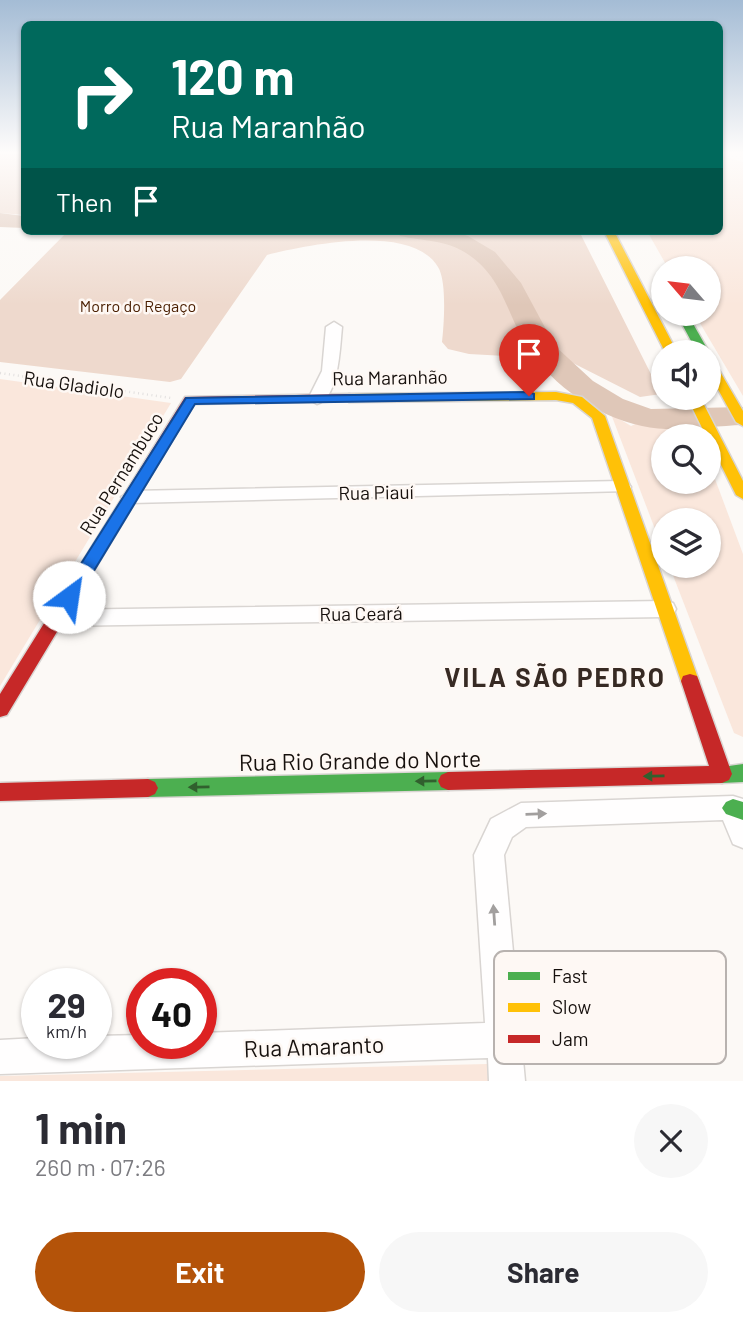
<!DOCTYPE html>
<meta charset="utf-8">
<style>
:root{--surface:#fff;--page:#f7f7f7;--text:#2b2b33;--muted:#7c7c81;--accent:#b45309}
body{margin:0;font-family:Barlow,sans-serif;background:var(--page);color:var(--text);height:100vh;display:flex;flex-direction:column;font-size:26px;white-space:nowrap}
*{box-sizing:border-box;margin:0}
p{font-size:23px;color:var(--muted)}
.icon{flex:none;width:38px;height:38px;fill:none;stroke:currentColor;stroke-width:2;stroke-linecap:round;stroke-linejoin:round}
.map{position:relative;height:1081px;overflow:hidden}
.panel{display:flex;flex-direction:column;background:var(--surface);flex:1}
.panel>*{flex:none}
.banner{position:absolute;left:21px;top:21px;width:702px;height:214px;border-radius:10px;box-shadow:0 2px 5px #0004;background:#00695c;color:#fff;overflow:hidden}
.needle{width:46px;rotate:298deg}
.fabs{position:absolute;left:651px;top:256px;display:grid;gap:14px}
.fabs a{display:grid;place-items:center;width:70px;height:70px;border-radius:50%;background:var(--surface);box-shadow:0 2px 5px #0004;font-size:35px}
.speed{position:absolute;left:21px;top:968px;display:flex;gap:14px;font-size:35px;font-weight:700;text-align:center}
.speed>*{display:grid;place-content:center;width:91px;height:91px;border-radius:50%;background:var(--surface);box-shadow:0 2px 5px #0004;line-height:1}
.speed small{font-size:18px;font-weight:400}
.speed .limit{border:10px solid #d22;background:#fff;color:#111}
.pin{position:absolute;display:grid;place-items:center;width:60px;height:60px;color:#fff;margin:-72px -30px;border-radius:50% 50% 50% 0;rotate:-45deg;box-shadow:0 0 7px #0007}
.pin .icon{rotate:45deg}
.me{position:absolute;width:77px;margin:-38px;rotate:31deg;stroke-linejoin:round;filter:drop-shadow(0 0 5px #0008)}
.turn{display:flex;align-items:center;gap:24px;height:147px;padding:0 35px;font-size:32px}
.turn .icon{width:91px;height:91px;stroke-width:2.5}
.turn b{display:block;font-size:49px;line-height:60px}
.then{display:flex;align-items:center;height:66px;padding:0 35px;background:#0003;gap:14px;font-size:26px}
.round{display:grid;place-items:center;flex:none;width:74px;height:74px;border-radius:37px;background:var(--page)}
.summary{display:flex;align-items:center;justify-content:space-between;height:119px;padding:0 35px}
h1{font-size:42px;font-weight:700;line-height:52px}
.action{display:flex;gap:14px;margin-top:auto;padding:14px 35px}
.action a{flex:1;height:80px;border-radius:42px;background:var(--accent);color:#fff;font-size:28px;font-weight:700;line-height:80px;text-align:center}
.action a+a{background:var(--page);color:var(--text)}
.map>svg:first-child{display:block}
.green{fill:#fae7dc}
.forest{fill:#eed9cd}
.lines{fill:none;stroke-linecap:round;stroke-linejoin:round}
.river{fill:#dfc7b8;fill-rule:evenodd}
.street-casing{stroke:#d9d5d2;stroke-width:3}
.fast-casing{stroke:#d9d5d2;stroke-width:3}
.slow-casing{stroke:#d9d5d2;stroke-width:3}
.jam-casing{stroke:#d9d5d2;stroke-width:3}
.path{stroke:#e2e0df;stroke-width:2.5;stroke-dasharray:1 3.5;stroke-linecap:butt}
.street{fill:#fffefe;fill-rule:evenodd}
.fast{fill:#4caf50;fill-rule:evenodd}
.slow{fill:#ffc107;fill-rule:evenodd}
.jam{fill:#c62828;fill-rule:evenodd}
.oneway{fill:#31602e}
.oneway2{fill:#a29f9e}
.route{fill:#1a73e8;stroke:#114b97;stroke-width:2}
.labels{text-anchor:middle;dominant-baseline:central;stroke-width:5;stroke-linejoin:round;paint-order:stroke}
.far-park-label{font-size:16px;fill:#491e00;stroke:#fef8f4}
.street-label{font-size:19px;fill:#16100d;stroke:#fef8f4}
.near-street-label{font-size:23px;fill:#16100d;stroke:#fef8f4}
.district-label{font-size:26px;font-weight:bold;letter-spacing:2px;fill:#372a23;stroke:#fef8f4}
.key{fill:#fef8f4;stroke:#b8b2af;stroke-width:2}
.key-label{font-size:19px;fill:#16100d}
</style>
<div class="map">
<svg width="743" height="1081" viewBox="0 0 743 1081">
<rect width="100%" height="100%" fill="#fcf9f6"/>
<!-- green -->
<g class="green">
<path d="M719 155 743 162V396L694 313H709V268H668L647 231H719Z"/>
<path d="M0 379 171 403 0 686Z"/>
<path d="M611 414 631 426 642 421 683 420 692 436H663V481H709V465L712 471 743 554V737L734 733 669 565H709V520H663V550Z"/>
<path d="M487 1064 489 1081H0V1076Z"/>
</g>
<!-- forest -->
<g class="forest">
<path d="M0 154H24V215L0 213Z"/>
<path d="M68 231H579L661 394 640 397 565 359 469 354 448 349 442 342C444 325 447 281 438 267 412 223 307 245 267 255L181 379 170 382 0 362V300Z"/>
</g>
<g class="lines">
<!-- river -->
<g class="river">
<path d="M0 213 24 216V228L0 227Z"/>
<path d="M397 231H451L468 236 495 252 521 283 555 346 593 381 623 399 651 409 743 407V425C710 426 674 433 642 426 594 416 544 380 521 336 505 305 499 274 466 253 446 240 423 241 400 236Z"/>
</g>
<defs>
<g id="street">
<path d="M334 322 342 327C340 346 339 399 317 404L308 399 322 371 326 327Z"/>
<path d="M621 481 628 483 631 487 628 491 131 503 121 497 131 491Z"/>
<path d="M665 601 673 603 676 609 673 615 665 617 57 626 49 624 45 618 49 612 57 610Z"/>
<path d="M733 796 743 799V848L733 844 723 820 526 827 512 837 504 855 525 1081H489L488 1058 0 1074V1040L37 1038V1043H96V1036L142 1035V1043H201V1033L485 1023 474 855 491 819 521 803Z"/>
</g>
<g id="fast">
<path d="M676 313H687L709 352H697Z"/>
<path d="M743 764V782L722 783 715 780 712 774 715 768Z"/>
<path d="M448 772 455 775 458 781 455 787 448 790 148 797 141 794 138 788 141 782 148 779Z"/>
<path d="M733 799 743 802V820L726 814 722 808 726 802Z"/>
</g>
<g id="slow">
<path d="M604 231H614L677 352H665Z"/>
<path d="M709 359 715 363 743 411V426L736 422 709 373Z"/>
<path d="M556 392 582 397 605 416 699 681 697 686 690 688 683 686 681 681 592 418 573 403 556 400 349 402 343 398 349 394Z"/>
<path d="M687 397H700L743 481V499L736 495 709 441V436H706Z"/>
</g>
<g id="jam">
<path d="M349 394 354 395V401L194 404 7 715 0 717V694L185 397Z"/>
<path d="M690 674 697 676 699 681 732 774 729 780 722 783 448 790 441 787 438 781 441 775 448 772 709 766 681 681 683 676Z"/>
<path d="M148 779 155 782 158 788 155 794 148 797 0 801V783Z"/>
</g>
</defs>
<!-- street casing -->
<use href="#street" class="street-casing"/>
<!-- fast casing -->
<use href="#fast" class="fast-casing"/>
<!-- slow casing -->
<use href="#slow" class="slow-casing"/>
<!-- jam casing -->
<use href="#jam" class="jam-casing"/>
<!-- path -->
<path class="path" d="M0 373 171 398"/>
<!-- street -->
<use href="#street" class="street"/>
<!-- fast -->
<use href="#fast" class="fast"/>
<!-- slow -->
<use href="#slow" class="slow"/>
<!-- jam -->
<use href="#jam" class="jam"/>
</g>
<!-- one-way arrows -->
<defs><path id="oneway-solid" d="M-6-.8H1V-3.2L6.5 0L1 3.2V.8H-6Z" transform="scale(1.75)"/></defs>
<g class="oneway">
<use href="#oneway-solid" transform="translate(654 776) rotate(179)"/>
<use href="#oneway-solid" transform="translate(426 781) rotate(179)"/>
<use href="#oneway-solid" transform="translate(199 787) rotate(179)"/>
</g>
<g class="oneway2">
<use href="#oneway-solid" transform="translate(536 814) rotate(-2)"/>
<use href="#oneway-solid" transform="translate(494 915) rotate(-94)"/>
</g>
<!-- sky -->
<linearGradient id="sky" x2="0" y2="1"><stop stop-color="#a4bcd5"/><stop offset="0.5" stop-color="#fefcfb"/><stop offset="1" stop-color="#fefcfb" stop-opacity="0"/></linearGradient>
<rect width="743" height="305" fill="url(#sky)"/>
<!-- route -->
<path class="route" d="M529 392 534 394V399L195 404 75 602 69 603 60 597 186 398Z"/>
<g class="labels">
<!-- far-park labels -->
<g class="far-park-label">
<text x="138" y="305">Morro do Regaço</text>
</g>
<!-- street labels -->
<g class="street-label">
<text transform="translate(390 377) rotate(-1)">Rua Maranhão</text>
<text transform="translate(74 384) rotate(8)">Rua Gladiolo</text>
<text transform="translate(121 473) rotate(-58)">Rua Pernambuco</text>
<text transform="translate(376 492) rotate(-1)">Rua Piauí</text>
<text transform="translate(361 613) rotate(-1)">Rua Ceará</text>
</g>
<!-- near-street labels -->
<g class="near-street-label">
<text transform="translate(360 760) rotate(-1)">Rua Rio Grande do Norte</text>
<text transform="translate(314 1046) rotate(-2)">Rua Amaranto</text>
</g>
<!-- district labels -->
<g class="district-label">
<text x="555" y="676">VILA SÃO PEDRO</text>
</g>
</g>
<!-- legend -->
<rect x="494" y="951" width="232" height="113" rx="10" class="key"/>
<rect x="508" y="972" width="32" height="8" fill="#4caf50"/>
<rect x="508" y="1003" width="32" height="9" fill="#ffc107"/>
<rect x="508" y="1035" width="32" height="8" fill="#c62828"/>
<g class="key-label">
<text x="552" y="983">Fast</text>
<text x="552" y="1014">Slow</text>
<text x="552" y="1046">Jam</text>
</g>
</svg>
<div class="fabs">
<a><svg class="needle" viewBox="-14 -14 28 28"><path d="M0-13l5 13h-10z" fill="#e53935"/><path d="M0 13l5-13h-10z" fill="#7c7c81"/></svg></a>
<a><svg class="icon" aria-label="sound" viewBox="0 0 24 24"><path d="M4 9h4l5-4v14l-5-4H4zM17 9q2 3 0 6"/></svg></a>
<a><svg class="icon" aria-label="search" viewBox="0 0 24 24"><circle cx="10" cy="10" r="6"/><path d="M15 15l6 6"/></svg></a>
<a><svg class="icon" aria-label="layers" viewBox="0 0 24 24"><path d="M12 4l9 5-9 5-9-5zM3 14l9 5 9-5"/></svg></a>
</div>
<div class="speed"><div>29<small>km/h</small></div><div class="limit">40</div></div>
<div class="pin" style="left:529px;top:396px;background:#d93025"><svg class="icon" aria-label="arrive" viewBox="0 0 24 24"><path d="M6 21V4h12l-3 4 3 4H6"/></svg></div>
<svg class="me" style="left:69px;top:597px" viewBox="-20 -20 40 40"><circle r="19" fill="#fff"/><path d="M0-13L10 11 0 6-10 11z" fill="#1a73e8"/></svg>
<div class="banner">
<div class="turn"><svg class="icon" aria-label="right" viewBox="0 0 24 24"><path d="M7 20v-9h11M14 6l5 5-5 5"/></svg><div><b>120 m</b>Rua Maranhão</div></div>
<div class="then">Then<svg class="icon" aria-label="arrive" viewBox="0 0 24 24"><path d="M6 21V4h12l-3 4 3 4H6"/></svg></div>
</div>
</div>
<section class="panel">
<div class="summary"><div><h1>1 min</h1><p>260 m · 07:26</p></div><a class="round"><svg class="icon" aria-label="close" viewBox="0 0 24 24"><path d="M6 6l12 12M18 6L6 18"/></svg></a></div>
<div class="action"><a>Exit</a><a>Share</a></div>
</section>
